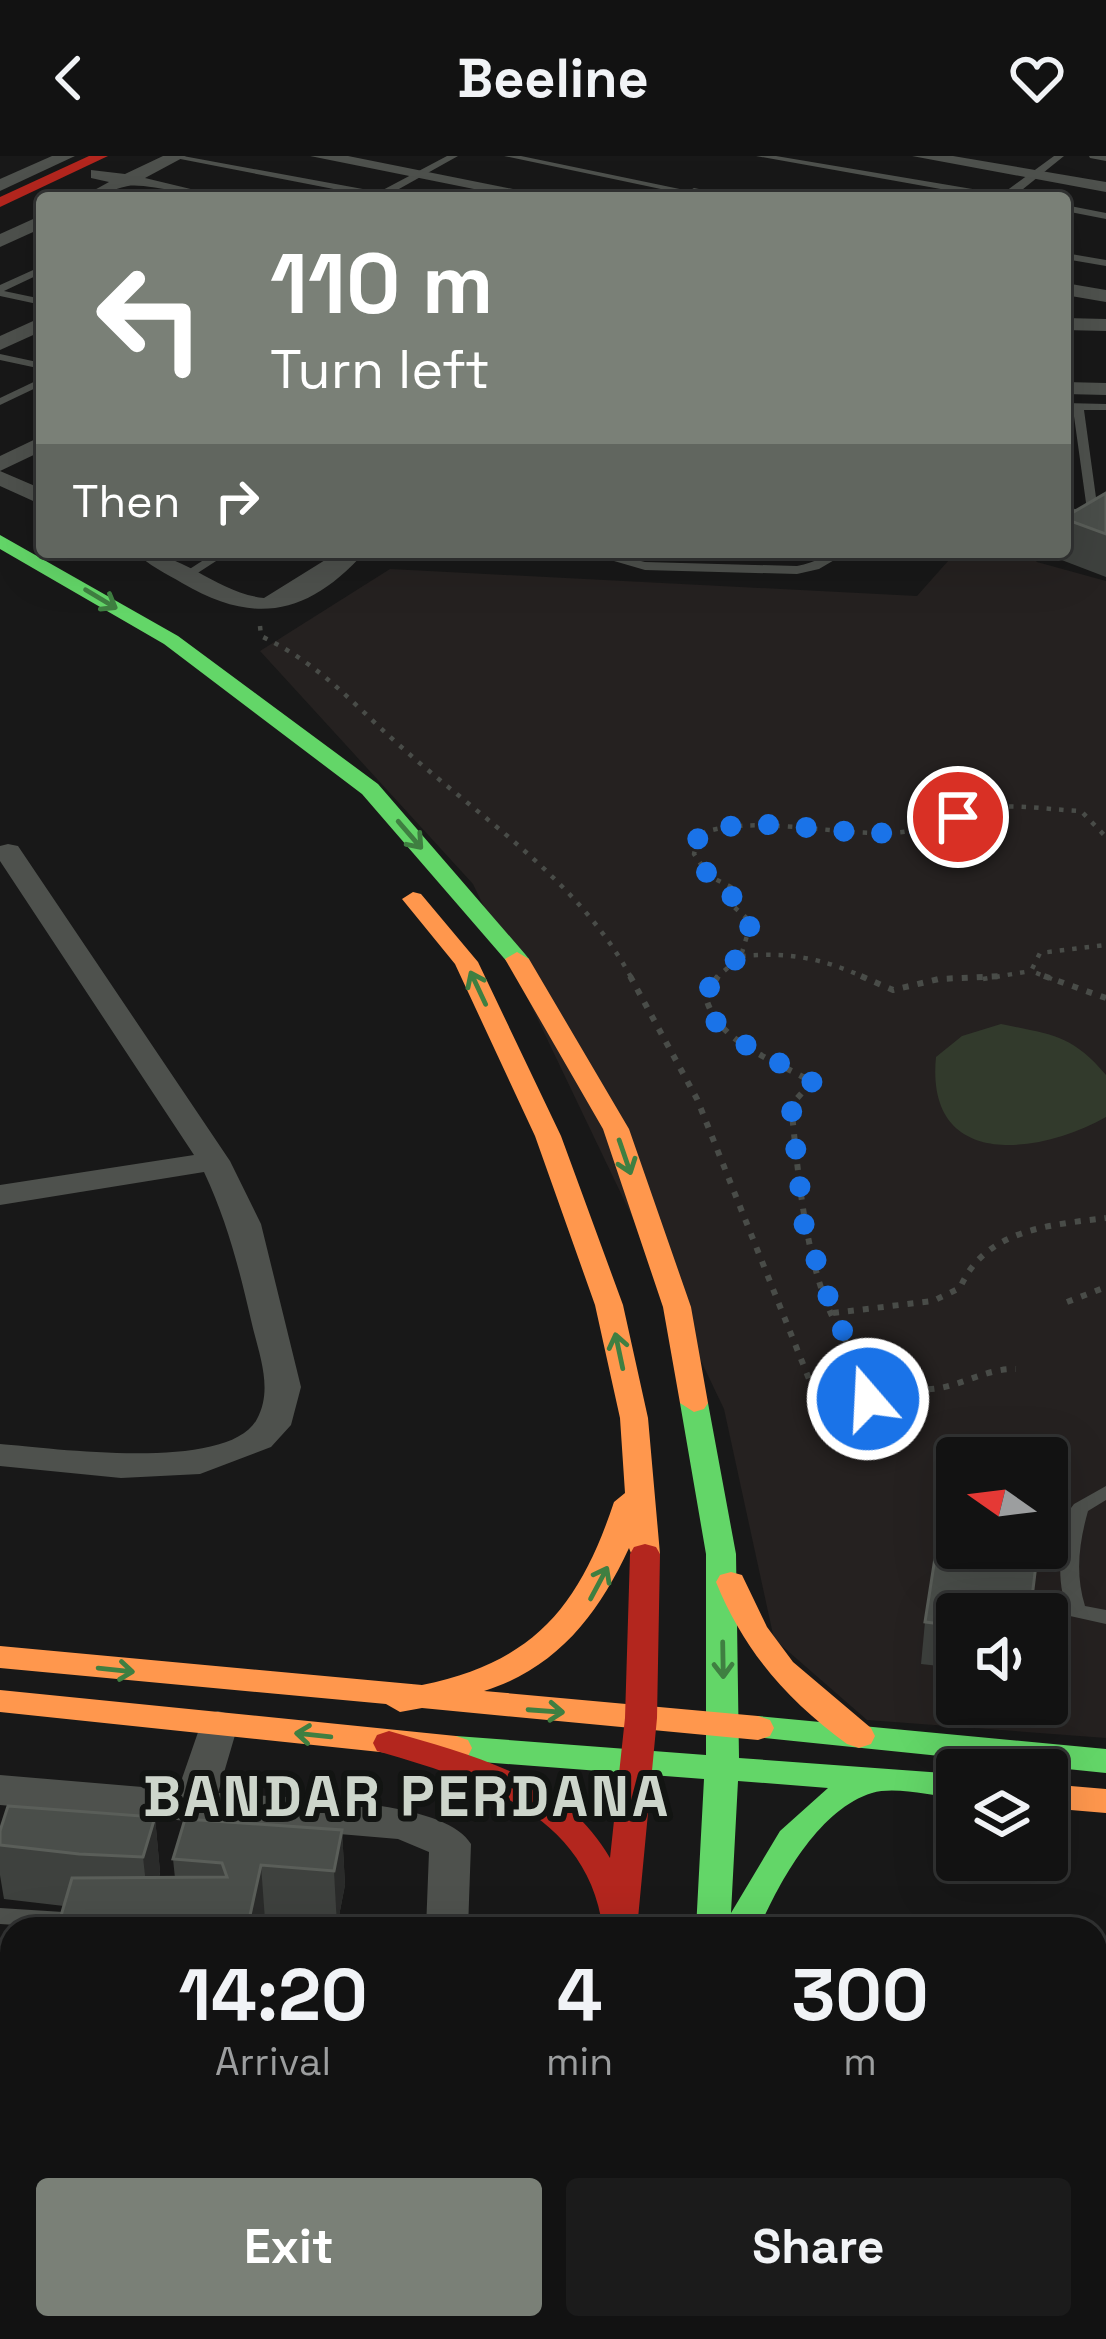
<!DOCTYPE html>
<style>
:root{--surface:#121212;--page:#1b1b1b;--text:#f1f3f6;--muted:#9c9e9f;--line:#313232;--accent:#7a8077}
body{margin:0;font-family:"Space Grotesk",sans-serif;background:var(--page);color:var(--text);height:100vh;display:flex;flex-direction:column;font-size:45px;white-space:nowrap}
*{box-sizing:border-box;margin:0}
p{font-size:39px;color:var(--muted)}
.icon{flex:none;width:66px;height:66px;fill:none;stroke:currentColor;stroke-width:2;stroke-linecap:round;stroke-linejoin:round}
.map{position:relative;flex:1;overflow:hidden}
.side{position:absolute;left:0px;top:1761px;width:1107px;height:423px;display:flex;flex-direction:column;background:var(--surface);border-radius:36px 36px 0 0;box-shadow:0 12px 48px #0002,0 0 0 3px var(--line)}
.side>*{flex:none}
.banner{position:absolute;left:36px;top:36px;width:1035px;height:366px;border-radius:12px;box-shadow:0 12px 48px #0002,0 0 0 3px var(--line);background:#7a8077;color:#fff;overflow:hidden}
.needle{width:78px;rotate:284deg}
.fabs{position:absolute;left:936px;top:1281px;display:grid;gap:24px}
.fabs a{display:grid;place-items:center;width:132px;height:132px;border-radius:12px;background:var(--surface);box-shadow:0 12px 48px #0002,0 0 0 3px var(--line);font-size:60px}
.pin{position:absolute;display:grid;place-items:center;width:102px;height:102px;color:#fff;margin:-51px;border:6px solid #fff;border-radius:50%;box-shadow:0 3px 12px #0007}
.me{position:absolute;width:132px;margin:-66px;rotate:341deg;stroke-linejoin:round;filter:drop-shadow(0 0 9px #0008)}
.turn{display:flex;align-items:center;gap:42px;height:252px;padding:0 36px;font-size:54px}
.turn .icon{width:156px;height:156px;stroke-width:2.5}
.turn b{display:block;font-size:84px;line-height:102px}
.then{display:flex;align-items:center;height:114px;padding:0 36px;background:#0003;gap:24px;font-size:45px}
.eta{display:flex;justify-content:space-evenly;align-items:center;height:204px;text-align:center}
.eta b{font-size:72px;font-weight:800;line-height:84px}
.primary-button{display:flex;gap:24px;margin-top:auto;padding:24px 36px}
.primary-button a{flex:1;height:138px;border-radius:12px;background:var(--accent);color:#fff;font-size:48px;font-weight:800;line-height:138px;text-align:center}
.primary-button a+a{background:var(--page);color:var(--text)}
header{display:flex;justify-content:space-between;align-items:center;height:156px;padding:0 36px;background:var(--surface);font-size:54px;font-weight:800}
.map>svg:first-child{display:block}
.green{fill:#252120;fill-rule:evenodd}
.water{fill:#323a2c}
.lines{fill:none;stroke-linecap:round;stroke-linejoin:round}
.path-far1{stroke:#494c48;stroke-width:4.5;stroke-dasharray:4.5 8;stroke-linecap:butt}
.path{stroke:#494c48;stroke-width:6;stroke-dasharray:6 9;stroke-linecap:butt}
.lane{fill:#4e514d;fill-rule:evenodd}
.street{fill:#4e514d;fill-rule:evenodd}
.fast{fill:#63d668;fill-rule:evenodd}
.slow{fill:#ff974d;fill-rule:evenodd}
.jam{fill:#b3261e;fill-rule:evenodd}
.wall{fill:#3e413e}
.shaded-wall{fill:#2a2b2a}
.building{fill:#4a4e4a;stroke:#5a5e59;stroke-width:3}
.oneway{stroke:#3f7f41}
.route{stroke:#1a73e8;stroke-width:21;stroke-dasharray:0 37.8}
.labels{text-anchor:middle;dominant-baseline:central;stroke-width:12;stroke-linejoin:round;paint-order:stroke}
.near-district-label{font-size:57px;font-weight:bold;letter-spacing:3px;fill:#cdd5cb;stroke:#121412}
</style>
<header><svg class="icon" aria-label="back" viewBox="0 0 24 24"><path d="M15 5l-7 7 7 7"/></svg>Beeline<svg class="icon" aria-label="heart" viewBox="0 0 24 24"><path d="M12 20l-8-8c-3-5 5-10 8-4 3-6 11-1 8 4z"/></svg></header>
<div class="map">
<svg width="1106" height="2183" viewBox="0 0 1106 2183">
<rect width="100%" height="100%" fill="#181818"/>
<!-- green -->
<path class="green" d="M956 396H1028L1037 406 1106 425V1582L867 1564 774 1483 724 1253 473 728 260 495 390 413 917 440ZM957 1302H1047V1392H957ZM957 1458H1047V1548H957Z"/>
<!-- water -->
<path class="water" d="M1001 868C1052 879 1071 878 1106 919V961C1037 1000 925 1013 936 901L962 880Z"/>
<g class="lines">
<!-- path-far1 -->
<g class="path-far1">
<path d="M260 470 261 480C321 509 350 545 398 588 480 662 579 724 632 823"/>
<path d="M741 800C791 796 822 802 868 823"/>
<path d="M715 823 741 800 751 766 733 750 731 731 709 720 694 698 699 678C753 658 830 679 891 677 935 675 963 654 998 651 1024 649 1054 654 1081 655L1106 681"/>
<path d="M983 823 1031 815"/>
<path d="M1052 823 1031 815 1040 797 1106 789"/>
</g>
<!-- path -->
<g class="path">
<path d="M630 820 697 943 809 1223 842 1249 868 1243V1216"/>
<path d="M718 820 706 842C718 887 775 904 812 926L791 949C801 1035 808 1219 917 1233 953 1237 981 1212 1016 1213"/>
<path d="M861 820 893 834 939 823 1002 820"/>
<path d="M1044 820 1106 842"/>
<path d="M1067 1146 1106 1131"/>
<path d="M833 1157 933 1145 960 1132C985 1073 1050 1069 1106 1062"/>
</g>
<!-- lane -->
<g class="lane">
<path d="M183 0 379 36 447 0H458L390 38 404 42H380L170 1Z"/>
<path d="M504 0H521L699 37 694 40Z"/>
<path d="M756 0H776L1002 38 1054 0H1064L1012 42H991Z"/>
<path d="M1089 0H1106V5L1090 2Z"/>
<path d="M1065 49 1106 57V63L1065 55Z"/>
<path d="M1065 97 1106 104V110L1065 103Z"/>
<path d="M42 110V117L4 135 42 143V149L0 140V129Z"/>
<path d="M0 198 42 207V213L0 204Z"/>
<path d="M42 222V229L0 249V242Z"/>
<path d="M1065 247 1106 248V254H1084L1098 356 1106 357V363L1065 358V352L1087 354 1073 253H1065Z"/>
<path d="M216 396H230L193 420H185V416Z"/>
<path d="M583 396H603L645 406 797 410C816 407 829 396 848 396L819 413 797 418 645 414Z"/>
<path d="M1106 1330V1344L1088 1355C1079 1387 1075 1418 1085 1450L1106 1454V1468L1070 1460C1054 1426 1060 1387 1071 1352L1074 1348Z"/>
<path d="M0 1752 79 1757 87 1759 90 1765 87 1771 79 1773 0 1768Z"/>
</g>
<!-- street -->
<g class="street">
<path d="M52 0H75L0 35V23Z"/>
<path d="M163 0H186L145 22 228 42C201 42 147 27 128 30 110 33 100 42 80 42L109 26 91 22V14L125 18Z"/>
<path d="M310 0H348L558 42H519Z"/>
<path d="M912 0H953L1106 26V36Z"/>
<path d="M694 32 724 38 727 42H676Z"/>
<path d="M42 59V72L0 91V78Z"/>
<path d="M1065 127 1106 134V146L1065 139Z"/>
<path d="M42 161V175L0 194V180Z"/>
<path d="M1065 162 1106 163V175L1065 174Z"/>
<path d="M1065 226 1106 227V239L1065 238Z"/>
<path d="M42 280V295L0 315 42 333V349L0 330V300Z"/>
<path d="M135 396C184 396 216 437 264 442L338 396H365C308 459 255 470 182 427 167 418 148 409 135 396Z"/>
<path d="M8 688 18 690 230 1005 261 1068 301 1231 291 1269 271 1291 200 1318 121 1322 0 1310V1288C52 1292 228 1317 257 1263 274 1232 258 1196 251 1164 239 1112 227 1065 204 1016L0 1049V1029L194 999 0 705V690Z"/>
<path d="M218 1555 232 1559 238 1569 218 1637C272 1642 444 1640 471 1688L468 1773H426L429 1696 398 1683 0 1649V1619L178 1634 204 1559Z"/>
<path d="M0 1872 12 1873V1907L0 1906Z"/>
</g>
<!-- fast -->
<g class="fast">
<path d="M0 379 178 480 378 628 525 798 529 803 525 808H509L362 638 164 488 0 393Z"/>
<path d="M694 1238 708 1247 736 1398 739 1602 957 1618V1642C933 1640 895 1630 872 1637 819 1653 779 1726 759 1773H696L704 1623 456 1604 444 1600 440 1592 444 1584 456 1580 706 1599V1398L680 1247ZM738 1625 828 1632 780 1675 731 1757Z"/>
<path d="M758 1560 1106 1593V1617L746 1580 742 1572 746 1564Z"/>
<path d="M666 2172H706L705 2183H665Z"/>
</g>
<!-- slow -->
<g class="slow">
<path d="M413 736 421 738 478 806 561 980 623 1149 648 1262 660 1398 656 1405H634L629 1392C598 1459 557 1512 484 1535L758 1560 770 1564 774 1572 770 1580 758 1584 422 1552 400 1556 386 1548 0 1512V1490L422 1529C534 1506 579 1451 614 1346L625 1337 620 1262 595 1149 535 980 455 808 402 743Z"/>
<path d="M517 796 529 803 629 973 691 1151 708 1247 704 1253 694 1256 680 1247 663 1151 603 973 505 803Z"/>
<path d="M731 1416 742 1419 767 1471 793 1506 871 1572 875 1580 871 1588 859 1592 847 1588C787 1544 744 1495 716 1426L720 1419Z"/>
<path d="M0 1534 456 1580 468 1584 472 1592 468 1600 456 1604 0 1556Z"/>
<path d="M1047 1628 1106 1633V1657L1047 1652Z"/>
<path d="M555 2172H595L594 2183H554Z"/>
</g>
<!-- jam -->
<g class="jam">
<path d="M89 0H108L0 51V41Z"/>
<path d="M645 1388 656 1391 660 1398 657 1562 637 1773H603C587 1655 475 1624 377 1595L373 1587 377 1579 389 1575C475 1600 562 1620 610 1702L625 1562 630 1398 634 1391Z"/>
</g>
</g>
<!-- wall -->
<g class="wall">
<path d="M1106 337V421L1059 403 1060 396H1065V361Z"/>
<path d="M629 396H813L797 405 649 402Z"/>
<path d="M957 1458V1512L921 1508 925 1466Z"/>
<path d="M155 1661 160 1716 159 1722H175L173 1703 342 1674 345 1729 337 1770 265 1764 263 1773H58L64 1750 4 1743 0 1719V1675Z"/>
</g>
<!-- shaded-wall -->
<g class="shaded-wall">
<path d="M797 396H813L797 405Z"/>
<path d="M155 1661 160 1716 149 1756 143 1701Z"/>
<path d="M342 1674 345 1729 337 1770 334 1715Z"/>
<path d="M261 1709 265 1764 263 1773H247Z"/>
</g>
<!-- building -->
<g class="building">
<path d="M1106 337V378L1065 363V361Z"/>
<path d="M942 1357 957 1359V1392H1038L1030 1458H957V1470L925 1466Z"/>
<path d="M8 1650 155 1661 143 1701 79 1698 0 1689V1675Z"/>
<path d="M185 1663 342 1674 334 1715 261 1709 247 1773H94L58 1770 72 1722 227 1721 222 1707 173 1703Z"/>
</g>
<!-- one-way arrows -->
<defs><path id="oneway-shaft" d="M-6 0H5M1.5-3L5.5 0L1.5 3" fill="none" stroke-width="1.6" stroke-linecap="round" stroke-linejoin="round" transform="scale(3)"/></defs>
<g class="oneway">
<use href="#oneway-shaft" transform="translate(101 443) rotate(31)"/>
<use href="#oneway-shaft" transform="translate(410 679) rotate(49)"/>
<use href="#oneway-shaft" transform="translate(478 832) rotate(-115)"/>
<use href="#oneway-shaft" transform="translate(625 1001) rotate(71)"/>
<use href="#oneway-shaft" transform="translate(619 1195) rotate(-102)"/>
<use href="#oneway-shaft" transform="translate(599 1427) rotate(-62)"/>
<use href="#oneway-shaft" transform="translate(723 1504) rotate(89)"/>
<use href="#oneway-shaft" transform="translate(116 1514) rotate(6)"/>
<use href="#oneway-shaft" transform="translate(546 1555) rotate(4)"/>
<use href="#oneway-shaft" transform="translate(313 1579) rotate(-174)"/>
</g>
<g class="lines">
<!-- route -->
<path class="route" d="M868 1243V1216L836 1164 804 1068 791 949 812 926C770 895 647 863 741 800L751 766 734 750 730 731 709 720 694 698 699 678C778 648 877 702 958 661"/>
</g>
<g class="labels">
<!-- near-district labels -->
<g class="near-district-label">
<text x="407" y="1640">BANDAR PERDANA</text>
</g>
</g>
</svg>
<div class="fabs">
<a><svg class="needle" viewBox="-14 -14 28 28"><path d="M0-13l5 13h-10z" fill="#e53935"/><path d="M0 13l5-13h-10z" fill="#9c9e9f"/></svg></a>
<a><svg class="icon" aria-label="sound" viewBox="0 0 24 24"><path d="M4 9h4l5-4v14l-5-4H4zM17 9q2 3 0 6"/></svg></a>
<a><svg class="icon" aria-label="layers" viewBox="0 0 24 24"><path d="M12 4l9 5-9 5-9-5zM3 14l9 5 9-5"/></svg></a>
</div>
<div class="pin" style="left:958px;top:661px;background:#d93025"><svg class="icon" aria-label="arrive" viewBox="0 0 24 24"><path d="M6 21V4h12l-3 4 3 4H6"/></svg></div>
<svg class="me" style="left:868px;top:1243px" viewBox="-20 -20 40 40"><circle r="17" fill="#1a73e8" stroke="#fff" stroke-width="3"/><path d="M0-11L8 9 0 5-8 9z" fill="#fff"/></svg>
<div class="banner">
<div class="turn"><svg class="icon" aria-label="left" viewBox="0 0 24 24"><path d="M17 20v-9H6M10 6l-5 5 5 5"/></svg><div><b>110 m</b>Turn left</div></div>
<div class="then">Then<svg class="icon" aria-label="right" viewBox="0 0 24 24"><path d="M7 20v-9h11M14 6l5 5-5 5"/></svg></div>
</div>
<section class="side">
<div class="eta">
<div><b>14:20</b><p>Arrival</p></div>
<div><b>4</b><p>min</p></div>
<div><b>300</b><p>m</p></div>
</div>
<div class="primary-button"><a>Exit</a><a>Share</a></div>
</section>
</div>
